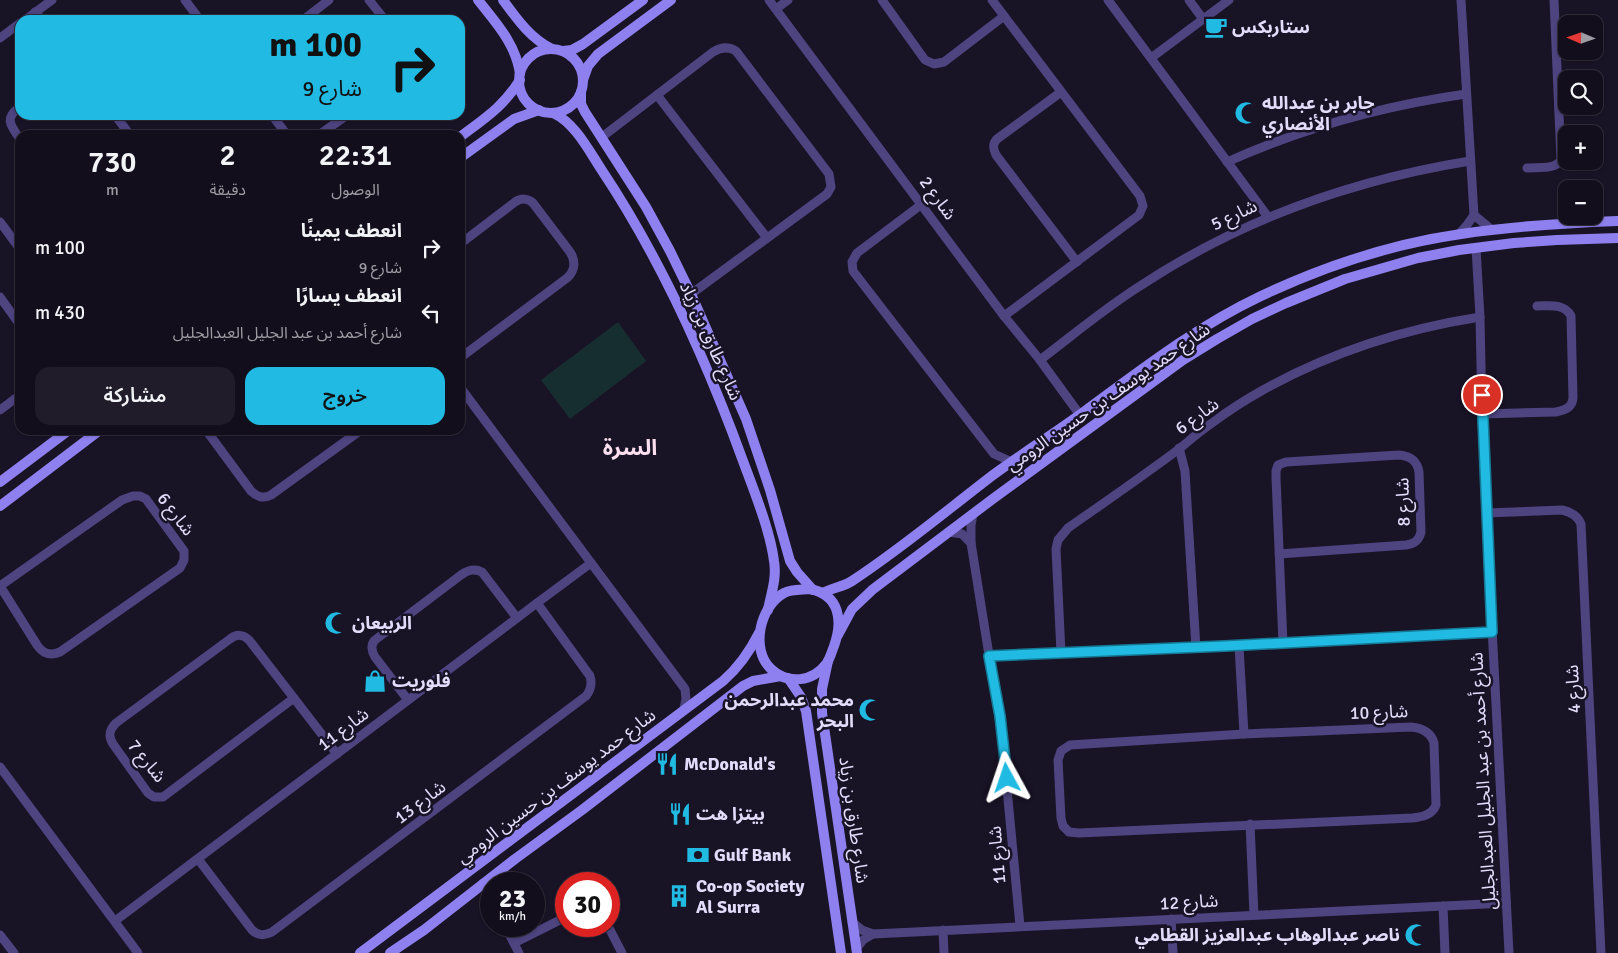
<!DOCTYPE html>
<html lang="ar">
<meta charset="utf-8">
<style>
:root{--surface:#130e1c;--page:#201c29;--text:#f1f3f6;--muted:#9d9ca3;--line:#322e3b;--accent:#20bae3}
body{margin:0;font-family:Signika,"Noto Sans Arabic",sans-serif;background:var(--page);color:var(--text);direction:rtl;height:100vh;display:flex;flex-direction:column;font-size:19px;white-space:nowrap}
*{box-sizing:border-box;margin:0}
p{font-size:16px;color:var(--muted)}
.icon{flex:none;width:28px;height:28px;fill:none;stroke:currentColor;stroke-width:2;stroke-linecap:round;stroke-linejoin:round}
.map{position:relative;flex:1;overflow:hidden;direction:ltr}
.side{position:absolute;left:15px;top:130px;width:450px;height:305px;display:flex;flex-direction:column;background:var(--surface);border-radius:15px;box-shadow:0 1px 4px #0004,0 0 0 1px var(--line);direction:rtl}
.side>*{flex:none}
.banner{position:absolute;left:15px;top:15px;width:450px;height:105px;border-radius:15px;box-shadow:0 1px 4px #0004,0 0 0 1px var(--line);direction:rtl;background:#20bae3;color:#111;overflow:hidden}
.needle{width:32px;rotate:272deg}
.fabs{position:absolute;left:1558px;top:15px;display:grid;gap:10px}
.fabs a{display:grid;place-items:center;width:45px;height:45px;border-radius:10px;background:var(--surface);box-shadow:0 1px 4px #0004,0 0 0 1px var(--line);font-size:25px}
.speed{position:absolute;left:480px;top:872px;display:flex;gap:10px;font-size:25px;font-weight:700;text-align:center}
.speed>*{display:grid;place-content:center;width:65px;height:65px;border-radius:50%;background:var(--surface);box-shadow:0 1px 4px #0004,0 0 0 1px var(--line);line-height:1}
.speed small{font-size:12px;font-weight:400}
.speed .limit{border:8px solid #d22;background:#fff;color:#111}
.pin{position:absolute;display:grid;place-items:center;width:42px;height:42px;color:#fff;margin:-21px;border:2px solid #fff;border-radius:50%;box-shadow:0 1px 5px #0007}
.me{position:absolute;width:55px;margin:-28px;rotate:355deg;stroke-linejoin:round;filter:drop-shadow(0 0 4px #0008)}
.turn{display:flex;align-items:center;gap:18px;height:105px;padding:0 20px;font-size:22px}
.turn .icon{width:65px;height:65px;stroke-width:2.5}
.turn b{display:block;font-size:35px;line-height:42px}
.eta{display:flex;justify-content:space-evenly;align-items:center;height:85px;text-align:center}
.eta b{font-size:30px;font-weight:600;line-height:35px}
.cta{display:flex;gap:10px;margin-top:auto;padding:10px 20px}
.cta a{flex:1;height:58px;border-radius:15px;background:var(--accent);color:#111;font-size:20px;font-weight:600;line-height:58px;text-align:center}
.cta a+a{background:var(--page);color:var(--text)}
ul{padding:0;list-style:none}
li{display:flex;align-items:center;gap:15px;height:65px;padding:0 20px}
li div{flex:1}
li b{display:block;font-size:19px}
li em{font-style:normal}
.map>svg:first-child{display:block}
.green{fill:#172e30}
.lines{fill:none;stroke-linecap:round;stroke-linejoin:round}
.street{stroke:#4d4480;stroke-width:9}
.secondary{stroke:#8e80ef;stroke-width:10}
.route-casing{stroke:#157994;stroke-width:12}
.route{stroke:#20bae3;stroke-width:9}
.labels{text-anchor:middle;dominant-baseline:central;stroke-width:5;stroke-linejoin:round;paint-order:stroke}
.poi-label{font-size:18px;font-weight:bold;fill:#e3ddfb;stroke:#191326;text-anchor:start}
.street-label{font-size:18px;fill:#e3ddfb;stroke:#191326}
.district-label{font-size:22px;font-weight:bold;fill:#fbdfee;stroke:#191326}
</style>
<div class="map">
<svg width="1618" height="953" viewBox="0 0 1618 953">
<rect width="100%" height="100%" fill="#191326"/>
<!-- green -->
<path class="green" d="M618 322 646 361 570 419 541 380Z"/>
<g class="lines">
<!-- street -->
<g class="street">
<path d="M185 0 200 20"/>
<path d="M369 0 385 20"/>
<path d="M769 0 1004 316 1040 360 1080 415"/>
<path d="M882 0 925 60 934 64 944 62 1004 16"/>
<path d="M992 0 1140 196 1143 206 1139 215 1004 316"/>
<path d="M1108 0 1268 217"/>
<path d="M1189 0 1203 19"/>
<path d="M1461 0 1474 215"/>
<path d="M776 9 788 0"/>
<path d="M35 12 42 20"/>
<path d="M25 20 52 0"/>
<path d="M303 20 329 0"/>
<path d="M0 38 20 23"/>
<path d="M1151 58 1229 0"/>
<path d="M1061 92 997 139C992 144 993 149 996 155L1077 262"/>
<path d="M657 95 767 238"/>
<path d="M20 107C4 118 10 125 20 139"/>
<path d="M115 115 130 135"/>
<path d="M272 115 287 135"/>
<path d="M319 135 347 115"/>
<path d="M602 137 713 52C721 47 728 46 736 51L829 174 831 187 827 194 691 294"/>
<path d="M1227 162C1305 127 1381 106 1466 94"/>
<path d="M1527 168C1538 167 1555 170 1561 160L1554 0"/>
<path d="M922 204 857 253 852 262 853 271 994 454 1012 462"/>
<path d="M1474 215 1492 230"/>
<path d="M0 222 20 249"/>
<path d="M1459 234 1467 225 1474 215"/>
<path d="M460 244 515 202C521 198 528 198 533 203L570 252C576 261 575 271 567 278L460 358"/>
<path d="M1476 248 1480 317 1482 414 1486 513 1509 953"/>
<path d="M0 297 20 325"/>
<path d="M1040 360C1073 335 1105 308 1140 286 1240 220 1352 180 1470 161"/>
<path d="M460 387 685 689 686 699 684 709"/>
<path d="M0 410 20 395"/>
<path d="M1482 414 1556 412C1565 410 1572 408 1573 398L1571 316C1564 303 1549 306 1537 306"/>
<path d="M206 430 251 491C258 497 263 499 271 495L361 430"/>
<path d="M1179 448 1185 471 1196 648"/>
<path d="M133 496H140L146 499 184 551V560L180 568 60 652C50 656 43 654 37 645L0 586 122 500Z"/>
<path d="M1486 513 1562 510C1571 512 1578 516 1581 524L1601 953"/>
<path d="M973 514 971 525V543L1002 736 1020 926"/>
<path d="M949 532 962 534 971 543"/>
<path d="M1279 554 1406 545C1414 544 1419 541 1421 532L1419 472C1417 460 1410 456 1399 455L1286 462 1278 465 1276 471V478L1283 643"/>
<path d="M1239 646 1244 734"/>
<path d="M1061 653 1056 549 1058 540 1068 528C1105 502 1143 476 1179 449 1190 440 1200 431 1212 423 1228 411 1245 400 1263 390 1331 352 1404 329 1480 317"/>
<path d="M989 656 1239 646 1492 632"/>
<path d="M294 698 163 797H154L148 793 113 744C108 736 109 730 116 723L230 639C236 634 243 634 249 640L337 754"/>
<path d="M408 700 375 657C372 652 370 645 375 640L461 575C468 570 474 568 482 572L517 618"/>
<path d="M1411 727C1422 728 1431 732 1434 743L1436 805C1432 815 1422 817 1412 818L1079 833 1069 832 1063 826 1061 818 1058 760 1061 751 1070 745 1244 734Z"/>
<path d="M0 767 138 953"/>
<path d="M1250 824 1254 915"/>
<path d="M198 859 252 930C258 936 264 936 272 932L586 696C591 690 592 683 590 676L537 603"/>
<path d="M483 883 491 899"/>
<path d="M1443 906 1445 953"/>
<path d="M1171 919 1173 953"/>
<path d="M115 921 537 603 591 563"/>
<path d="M852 922 862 930 873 934 1506 903"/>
<path d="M505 926 519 953"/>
<path d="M608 926 622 953"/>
<path d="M943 930 944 953"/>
<path d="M0 935 14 953"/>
<path d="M514 943 566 917"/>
<path d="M856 949 863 940 873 934"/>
</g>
<!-- secondary -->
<g class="secondary">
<path d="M478 0C496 23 516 44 520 74"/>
<path d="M503 0C517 19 530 38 552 49"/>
<circle cx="551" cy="81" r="32"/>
<path d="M563 51 572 50 583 44 643 0"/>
<path d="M583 80 588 66 598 54 671 0"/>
<path d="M581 92V104L585 112 646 207 670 251 691 294 746 419 770 490 790 561 797 572 813 590"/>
<path d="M553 113C575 123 588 149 601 169 661 259 706 359 743 461 754 491 770 530 774 561 777 578 771 594 768 610"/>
<path d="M460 137C485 118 503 107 520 80"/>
<path d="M460 158 514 119 539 110"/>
<path d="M0 482 69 430"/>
<path d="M0 506 100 430"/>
<path d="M810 589C840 595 843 621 834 646 832 651 830 658 827 663 813 682 788 685 771 669 750 649 760 606 784 593 792 589 802 590 810 589Z"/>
<path d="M823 593C832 588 843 587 852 581 901 549 946 511 993 475 1023 453 1055 433 1085 411 1141 370 1196 327 1259 297 1322 267 1391 244 1461 234 1513 226 1565 223 1618 221"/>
<path d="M838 635 852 609 872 590 994 498 1183 360 1217 339 1252 319 1286 303 1345 279 1418 258 1459 250 1514 243 1557 240 1618 238"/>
<path d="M828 661 822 689V713L857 953"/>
<path d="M788 678 801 697 806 711 841 953"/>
<path d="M360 953 723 681C739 667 749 653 759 633"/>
<path d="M390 953 424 930 515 859 582 810 743 686 753 681 781 676"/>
</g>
</g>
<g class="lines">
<defs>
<path id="route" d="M1007 778 1000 716 989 656 1225 646 1492 632 1482 395"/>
</defs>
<!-- route casing -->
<use href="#route" class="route-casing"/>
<!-- route -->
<use href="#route" class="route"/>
</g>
<!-- icons -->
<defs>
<symbol id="cafe-bare" viewBox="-9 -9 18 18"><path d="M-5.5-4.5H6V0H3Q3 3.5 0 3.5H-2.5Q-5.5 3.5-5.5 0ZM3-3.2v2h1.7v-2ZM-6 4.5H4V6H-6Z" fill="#20bae3" stroke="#191326" stroke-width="2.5" paint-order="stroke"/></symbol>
<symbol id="mosque-bare" viewBox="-9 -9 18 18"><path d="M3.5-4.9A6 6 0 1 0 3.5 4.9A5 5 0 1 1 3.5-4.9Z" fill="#20bae3" stroke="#191326" stroke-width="2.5" paint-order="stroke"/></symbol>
<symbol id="shop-bare" viewBox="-9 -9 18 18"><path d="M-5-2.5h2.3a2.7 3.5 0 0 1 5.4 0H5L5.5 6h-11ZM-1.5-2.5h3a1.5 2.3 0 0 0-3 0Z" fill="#20bae3" stroke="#191326" stroke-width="2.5" paint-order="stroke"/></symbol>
<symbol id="restaurant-bare" viewBox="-9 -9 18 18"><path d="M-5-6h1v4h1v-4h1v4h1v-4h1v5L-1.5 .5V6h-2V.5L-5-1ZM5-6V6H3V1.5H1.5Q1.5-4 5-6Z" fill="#20bae3" stroke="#191326" stroke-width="2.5" paint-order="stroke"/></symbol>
<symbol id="bank-bare" viewBox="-9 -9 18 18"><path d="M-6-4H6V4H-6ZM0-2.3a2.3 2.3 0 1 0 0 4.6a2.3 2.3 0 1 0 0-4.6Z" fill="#20bae3" stroke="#191326" stroke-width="2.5" paint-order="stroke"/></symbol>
<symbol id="building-bare" viewBox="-9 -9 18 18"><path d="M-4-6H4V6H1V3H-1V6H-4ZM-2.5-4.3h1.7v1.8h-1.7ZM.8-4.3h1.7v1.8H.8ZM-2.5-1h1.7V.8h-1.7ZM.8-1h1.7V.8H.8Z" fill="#20bae3" stroke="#191326" stroke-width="2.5" paint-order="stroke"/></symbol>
</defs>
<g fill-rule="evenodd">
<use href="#cafe-bare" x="1200" y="11" width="32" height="32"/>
<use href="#mosque-bare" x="1230" y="97" width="32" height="32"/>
<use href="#mosque-bare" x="320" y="607" width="32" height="32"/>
<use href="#shop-bare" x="359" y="665" width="32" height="32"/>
<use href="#mosque-bare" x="854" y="694" width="32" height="32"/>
<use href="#restaurant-bare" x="651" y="748" width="32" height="32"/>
<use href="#restaurant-bare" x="664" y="798" width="32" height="32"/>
<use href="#bank-bare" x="682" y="839" width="32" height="32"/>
<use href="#building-bare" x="663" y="880" width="32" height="32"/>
<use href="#mosque-bare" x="1400" y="919" width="32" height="32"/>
</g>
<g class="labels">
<!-- poi labels -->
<g class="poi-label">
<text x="1232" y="27">ستاربكس</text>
<text x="1262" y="103">جابر بن عبدالله<tspan x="1262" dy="21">الأنصاري</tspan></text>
<text x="352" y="623">الربيعان</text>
<text x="392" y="681">فلوريت</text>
<text x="854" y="700" text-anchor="end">محمد عبدالرحمن<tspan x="854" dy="21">البحر</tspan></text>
<text x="684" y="764">McDonald's</text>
<text x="696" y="814">بيتزا هت</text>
<text x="714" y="855">Gulf Bank</text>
<text x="696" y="886">Co-op Society<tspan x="696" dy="21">Al Surra</tspan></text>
<text x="1400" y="935" text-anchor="end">ناصر عبدالوهاب عبدالعزيز القطامي</text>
</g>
<!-- street labels -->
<g class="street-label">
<text transform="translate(938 198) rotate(54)">شارع 2</text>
<text transform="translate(1234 215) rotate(-25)">شارع 5</text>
<text transform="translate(711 341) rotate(66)">شارع طارق بن زياد</text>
<text transform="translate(1108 397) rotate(-35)">شارع حمد يوسف بن حسين الرومي</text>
<text transform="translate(1197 416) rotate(-36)">شارع 6</text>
<text transform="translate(1403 502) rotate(-92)">شارع 8</text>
<text transform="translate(176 514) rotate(53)">شارع 6</text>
<text transform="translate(1573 689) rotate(-93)">شارع 4</text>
<text transform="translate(1379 712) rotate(-2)">شارع 10</text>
<text transform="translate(343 729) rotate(-37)">شارع 11</text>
<text transform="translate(147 761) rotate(51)">شارع 7</text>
<text transform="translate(1483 781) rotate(-93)">شارع أحمد بن عبد الجليل العبدالجليل</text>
<text transform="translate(556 786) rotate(-37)">شارع حمد يوسف بن حسين الرومي</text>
<text transform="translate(420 802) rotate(-37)">شارع 13</text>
<text transform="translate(854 820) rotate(82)">شارع طارق بن زياد</text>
<text transform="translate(997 855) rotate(-95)">شارع 11</text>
<text transform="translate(1189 902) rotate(-3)">شارع 12</text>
</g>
<!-- district labels -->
<g class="district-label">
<text x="630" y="447">السرة</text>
</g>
</g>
</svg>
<div class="fabs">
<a><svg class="needle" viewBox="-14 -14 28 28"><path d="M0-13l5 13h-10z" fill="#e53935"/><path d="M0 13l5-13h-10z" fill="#9d9ca3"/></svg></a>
<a><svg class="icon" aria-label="search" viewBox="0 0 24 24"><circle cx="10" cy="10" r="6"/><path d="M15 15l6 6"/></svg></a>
<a>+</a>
<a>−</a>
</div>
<div class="speed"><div>23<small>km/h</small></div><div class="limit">30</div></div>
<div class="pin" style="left:1482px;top:395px;background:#d93025"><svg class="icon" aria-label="arrive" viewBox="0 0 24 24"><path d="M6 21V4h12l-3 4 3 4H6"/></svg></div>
<svg class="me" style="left:1007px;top:778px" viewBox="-20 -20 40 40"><path d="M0-17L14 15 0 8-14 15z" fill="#20bae3" stroke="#fff" stroke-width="4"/></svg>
<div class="banner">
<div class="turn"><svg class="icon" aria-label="right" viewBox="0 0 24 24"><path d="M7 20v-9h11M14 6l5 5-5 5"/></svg><div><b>100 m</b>شارع 9</div></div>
</div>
<section class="side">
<div class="eta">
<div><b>22:31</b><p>الوصول</p></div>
<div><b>2</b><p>دقيقة</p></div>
<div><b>730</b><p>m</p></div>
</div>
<ul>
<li><svg class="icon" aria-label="right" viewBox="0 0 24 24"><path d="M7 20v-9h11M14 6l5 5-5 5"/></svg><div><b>انعطف يمينًا</b><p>شارع 9</p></div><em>100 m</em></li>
<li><svg class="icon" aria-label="left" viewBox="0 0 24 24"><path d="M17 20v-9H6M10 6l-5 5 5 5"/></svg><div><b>انعطف يسارًا</b><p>شارع أحمد بن عبد الجليل العبدالجليل</p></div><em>430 m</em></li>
</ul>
<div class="cta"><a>خروج</a><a>مشاركة</a></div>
</section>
</div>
